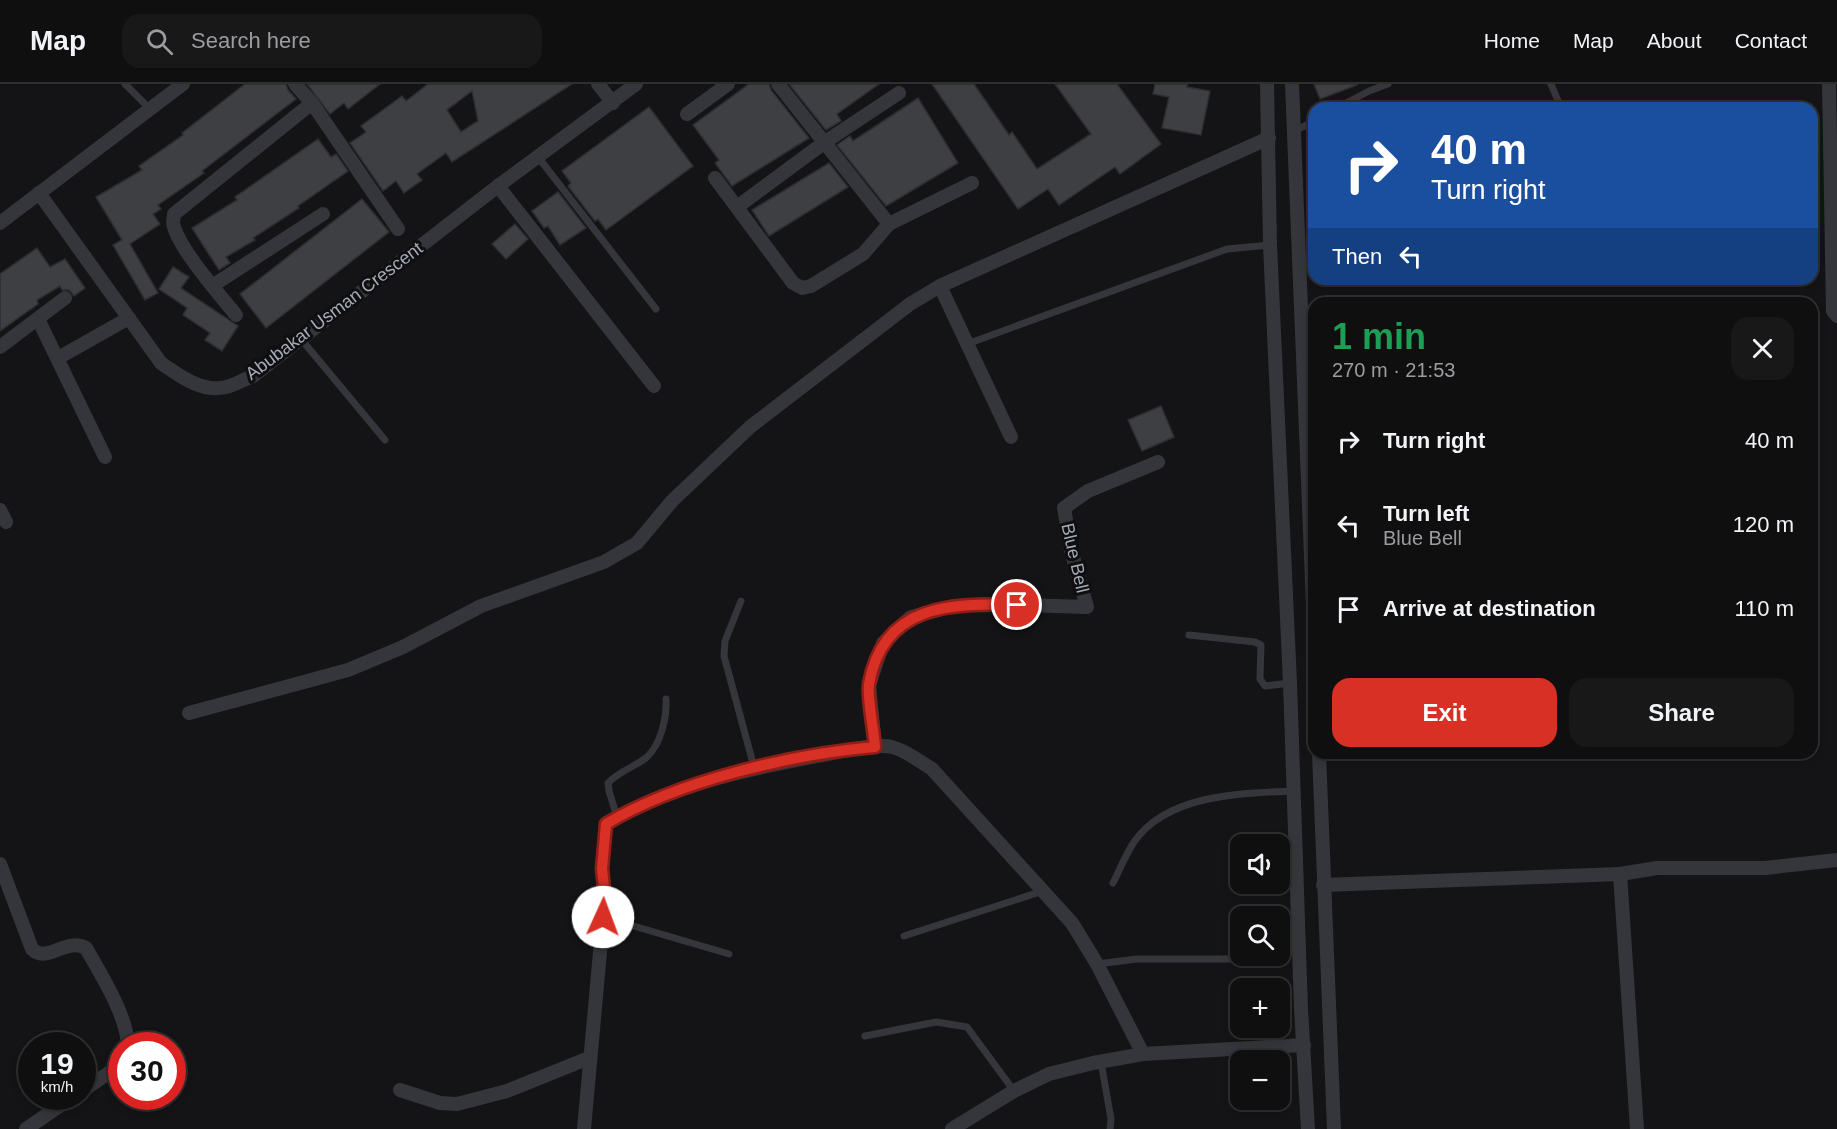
<!DOCTYPE html>
<meta charset="utf-8">
<style>
:root{--surface:#0f0f10;--page:#181819;--text:#f1f3f6;--muted:#9b9c9f;--line:#2f2f30;--accent:#d93025}
body{margin:0;font-family:Arial,sans-serif;background:var(--page);color:var(--text);height:100vh;display:flex;flex-direction:column;font-size:22px;white-space:nowrap}
*{box-sizing:border-box;margin:0}
p{font-size:20px;color:var(--muted)}
.icon{flex:none;width:33px;height:33px;fill:none;stroke:currentColor;stroke-width:2;stroke-linecap:round;stroke-linejoin:round}
.map{position:relative;flex:1;overflow:hidden}
.drawer{position:absolute;left:1308px;top:213px;width:510px;height:462px;display:flex;flex-direction:column;background:var(--surface);border-radius:18px;box-shadow:0 3px 9px #0003,0 0 0 2px var(--line)}
.drawer>*{flex:none}
.banner{position:absolute;left:1308px;top:18px;width:510px;height:183px;border-radius:18px;box-shadow:0 3px 9px #0003,0 0 0 2px var(--line);background:#1a4fa0;color:#fff;overflow:hidden}
.buttons{position:absolute;left:1230px;top:750px;display:grid;gap:12px}
.buttons a{display:grid;place-items:center;width:60px;height:60px;border-radius:12px;background:var(--surface);box-shadow:0 3px 9px #0003,0 0 0 2px var(--line);font-size:30px}
.speed{position:absolute;left:18px;top:948px;display:flex;gap:12px;font-size:30px;font-weight:700;text-align:center}
.speed>*{display:grid;place-content:center;width:78px;height:78px;border-radius:50%;background:var(--surface);box-shadow:0 3px 9px #0003,0 0 0 2px var(--line);line-height:1}
.speed small{font-size:15px;font-weight:400}
.speed .limit{border:9px solid #d22;background:#fff;color:#111}
.pin{position:absolute;display:grid;place-items:center;width:51px;height:51px;color:#fff;margin:-26px;border:3px solid #fff;border-radius:50%;box-shadow:0 2px 6px #0007}
.me{position:absolute;width:66px;margin:-33px;rotate:2deg;stroke-linejoin:round;filter:drop-shadow(0 0 4px #0008)}
.turn{display:flex;align-items:center;gap:21px;height:126px;padding:0 24px;font-size:27px}
.turn .icon{width:78px;height:78px;stroke-width:2.5}
.turn b{display:block;font-size:42px;line-height:51px}
.then{display:flex;align-items:center;height:57px;padding:0 24px;background:#0003;gap:12px;font-size:22px}
.round{display:grid;place-items:center;flex:none;width:63px;height:63px;border-radius:18px;background:var(--page)}
.head{display:flex;align-items:center;justify-content:space-between;height:102px;padding:0 24px}
h1{font-size:36px;font-weight:800;line-height:45px;color:#1e9e55}
.cta{display:flex;gap:12px;margin-top:auto;padding:12px 24px}
.cta a{flex:1;height:69px;border-radius:18px;background:var(--accent);color:#fff;font-size:24px;font-weight:800;line-height:69px;text-align:center}
.cta a+a{background:var(--page);color:var(--text)}
ul{padding:0;list-style:none}
li{display:flex;align-items:center;gap:18px;height:84px;padding:0 24px}
li div{flex:1}
li b{display:block;font-size:22px}
li em{font-style:normal}
header{display:flex;align-items:center;gap:36px;box-sizing:border-box;height:84px;padding:0 30px;background:var(--surface);border-bottom:2px solid var(--line)}
header strong{font-size:28px}
nav{display:flex;gap:33px;margin-inline-start:auto;font-size:21px}
.search{width:420px;height:54px;background:var(--page);display:flex;align-items:center;gap:15px;box-sizing:border-box;padding:0 21px;border-radius:18px;color:var(--muted);font-size:22px}
.map>svg:first-child{display:block}
.building{fill:#3e3f43;stroke:#2e2e32;stroke-width:1.5;fill-rule:evenodd}
.lines{fill:none;stroke-linecap:round;stroke-linejoin:round}
.service{stroke:#35363b;stroke-width:7}
.minor{stroke:#35363b;stroke-width:14}
.route-casing{stroke:#8d1f18;stroke-width:15}
.route{stroke:#d93025;stroke-width:10}
.labels{text-anchor:middle;dominant-baseline:central;stroke-width:6;stroke-linejoin:round;paint-order:stroke}
.street-label{font-size:18px;fill:#a5abb7;stroke:#0f0f11}
</style>
<header>
<strong>Map</strong>
<div class="search"><svg class="icon" aria-label="search" viewBox="0 0 24 24"><circle cx="10" cy="10" r="6"/><path d="M15 15l6 6"/></svg>Search here</div>
<nav><a>Home</a><a>Map</a><a>About</a><a>Contact</a></nav>
</header>
<div class="map">
<svg width="1837" height="1045" viewBox="0 0 1837 1045">
<rect width="100%" height="100%" fill="#141416"/>
<!-- building -->
<g class="building">
<path d="M245 0H286L288 6 296 15 202 87 204 89 158 121 161 125 153 130 160 140 130 160 158 209 145 216 113 161 122 156 96 113 142 86 139 82 183 51 182 49Z"/>
<path d="M307 0H380L348 25 344 19 330 30Z"/>
<path d="M428 0H572L452 78 446 69 417 90 422 96 404 109 396 97 383 107 350 59 366 48 361 42 402 12 406 17ZM472 7 478 37 461 48 447 26Z"/>
<path d="M749 0H769L771 6 809 54 732 102 715 79 719 76 693 41Z"/>
<path d="M789 0H879L837 30 841 37 826 46Z"/>
<path d="M932 0H974L1009 51 1012 48 1037 85 1091 50 1055 0H1117L1161 60 1120 90 1115 83 1059 121 1048 105 1018 125Z"/>
<path d="M1155 0H1187V3L1210 7 1201 51 1162 44 1169 13 1153 10Z"/>
<path d="M1314 0H1357V1L1320 15Z"/>
<path d="M918 14 958 79 886 122 837 61 850 52 853 57Z"/>
<path d="M649 23 693 82 606 146 598 135 595 137 568 102 571 99 562 87Z"/>
<path d="M318 55 331 73 336 70 348 87 298 122 299 124 253 154 255 156 226 173 230 179 219 186 192 144 237 116 235 113Z"/>
<path d="M829 79 848 103 769 152 752 126Z"/>
<path d="M558 108 586 144 560 161 548 142 544 144 532 127Z"/>
<path d="M362 115 389 148 266 244 240 210Z"/>
<path d="M515 140 528 155 506 175 492 160Z"/>
<path d="M37 164 50 183 65 175 85 204 74 212 69 206H62L60 202 37 216 38 220 0 247V190Z"/>
<path d="M173 183 189 193 181 204 238 242 222 267 205 256 210 249 183 231 187 224 159 205Z"/>
<path d="M1161 322 1174 353 1142 367 1128 336Z"/>
</g>
<g class="lines">
<!-- service -->
<g class="service">
<path d="M125 0 150 25"/>
<path d="M1551 0 1561 24"/>
<path d="M1337 24 1369 7 1388 0"/>
<path d="M1293 48 1314 37"/>
<path d="M538 73 656 225"/>
<path d="M301 255 385 356"/>
<path d="M967 260 1227 165 1270 161"/>
<path d="M741 517 725 557 724 572 754 683"/>
<path d="M1189 551 1255 558 1261 561 1260 595 1265 602 1290 599"/>
<path d="M617 733 609 707 608 699C619 687 635 683 647 673 661 660 667 633 666 615"/>
<path d="M1113 799C1120 785 1126 770 1134 758 1167 710 1242 709 1294 707"/>
<path d="M603 833 729 870"/>
<path d="M904 852 1043 807"/>
<path d="M1097 880 1137 875H1245"/>
<path d="M865 952 936 938 967 943 1014 1007"/>
<path d="M1101 978 1111 1035 1110 1045"/>
</g>
<!-- minor -->
<g class="minor">
<path d="M295 0 312 19 398 145"/>
<path d="M598 0 613 19"/>
<path d="M778 0 889 140 972 99"/>
<path d="M1267 0 1270 161 1290 599 1301 925 1308 1045"/>
<path d="M1292 0 1314 546"/>
<path d="M1829 0 1833 227 1837 232"/>
<path d="M687 30 728 0"/>
<path d="M715 94 793 199 802 204 811 202 863 170 889 140"/>
<path d="M498 102 654 302"/>
<path d="M39 109 161 279C180 292 202 309 226 303 235 301 244 295 253 292L498 102 636 0"/>
<path d="M737 123 825 58 899 9"/>
<path d="M0 139 183 0"/>
<path d="M212 202 323 130"/>
<path d="M940 202 1011 353"/>
<path d="M236 231C220 211 181 167 174 143 172 139 174 134 174 130L312 19"/>
<path d="M38 235 105 373"/>
<path d="M0 263 65 214"/>
<path d="M58 274 129 234"/>
<path d="M0 426 6 438"/>
<path d="M189 629 348 586 403 563 481 522 604 478 637 459 672 417 750 343 910 220 940 202 1269 54"/>
<path d="M875 663 869 601 883 559 911 533 953 522 997 520 1087 523 1071 466 1064 424 1088 407 1158 378"/>
<path d="M1319 669 1334 1045"/>
<path d="M0 780 32 865C47 880 66 853 86 864 101 891 127 931 128 962"/>
<path d="M1620 790 1657 784H1765L1837 776"/>
<path d="M1323 801 1620 790 1637 1045"/>
<path d="M400 1006 440 1019 457 1020 507 1007 589 974"/>
<path d="M82 1007 119 982 122 978"/>
<path d="M26 1045 74 1012"/>
<path d="M584 1045 605 813 602 785 606 739C673 700 752 684 828 670 843 667 878 659 892 663 906 666 920 678 932 685L1072 839 1097 880 1143 970"/>
<path d="M952 1045 1014 1007 1049 990 1093 979 1143 970 1304 961"/>
</g>
</g>
<g class="lines">
<defs>
<path id="route" d="M603 833 605 813 602 785 606 740C677 697 793 670 875 663 874 648 867 613 869 600 883 520 951 519 1017 521"/>
</defs>
<!-- route casing -->
<use href="#route" class="route-casing"/>
<!-- route -->
<use href="#route" class="route"/>
</g>
<g class="labels">
<!-- street labels -->
<g class="street-label">
<text transform="translate(334 227) rotate(-37)">Abubakar Usman Crescent</text>
<text transform="translate(1075 474) rotate(77)">Blue Bell</text>
</g>
</g>
</svg>
<div class="buttons">
<a><svg class="icon" aria-label="sound" viewBox="0 0 24 24"><path d="M4 9h4l5-4v14l-5-4H4zM17 9q2 3 0 6"/></svg></a>
<a><svg class="icon" aria-label="search" viewBox="0 0 24 24"><circle cx="10" cy="10" r="6"/><path d="M15 15l6 6"/></svg></a>
<a>+</a>
<a>−</a>
</div>
<div class="speed"><div>19<small>km/h</small></div><div class="limit">30</div></div>
<div class="pin" style="left:1017px;top:521px;background:#d93025"><svg class="icon" aria-label="arrive" viewBox="0 0 24 24"><path d="M6 21V4h12l-3 4 3 4H6"/></svg></div>
<svg class="me" style="left:603px;top:833px" viewBox="-20 -20 40 40"><circle r="19" fill="#fff"/><path d="M0-13L10 11 0 6-10 11z" fill="#d93025"/></svg>
<div class="banner">
<div class="turn"><svg class="icon" aria-label="right" viewBox="0 0 24 24"><path d="M7 20v-9h11M14 6l5 5-5 5"/></svg><div><b>40 m</b>Turn right</div></div>
<div class="then">Then<svg class="icon" aria-label="left" viewBox="0 0 24 24"><path d="M17 20v-9H6M10 6l-5 5 5 5"/></svg></div>
</div>
<section class="drawer">
<div class="head"><div><h1>1 min</h1><p>270 m · 21:53</p></div><a class="round"><svg class="icon" aria-label="close" viewBox="0 0 24 24"><path d="M6 6l12 12M18 6L6 18"/></svg></a></div>
<ul>
<li><svg class="icon" aria-label="right" viewBox="0 0 24 24"><path d="M7 20v-9h11M14 6l5 5-5 5"/></svg><div><b>Turn right</b></div><em>40 m</em></li>
<li><svg class="icon" aria-label="left" viewBox="0 0 24 24"><path d="M17 20v-9H6M10 6l-5 5 5 5"/></svg><div><b>Turn left</b><p>Blue Bell</p></div><em>120 m</em></li>
<li><svg class="icon" aria-label="arrive" viewBox="0 0 24 24"><path d="M6 21V4h12l-3 4 3 4H6"/></svg><div><b>Arrive at destination</b></div><em>110 m</em></li>
</ul>
<div class="cta"><a>Exit</a><a>Share</a></div>
</section>
</div>
